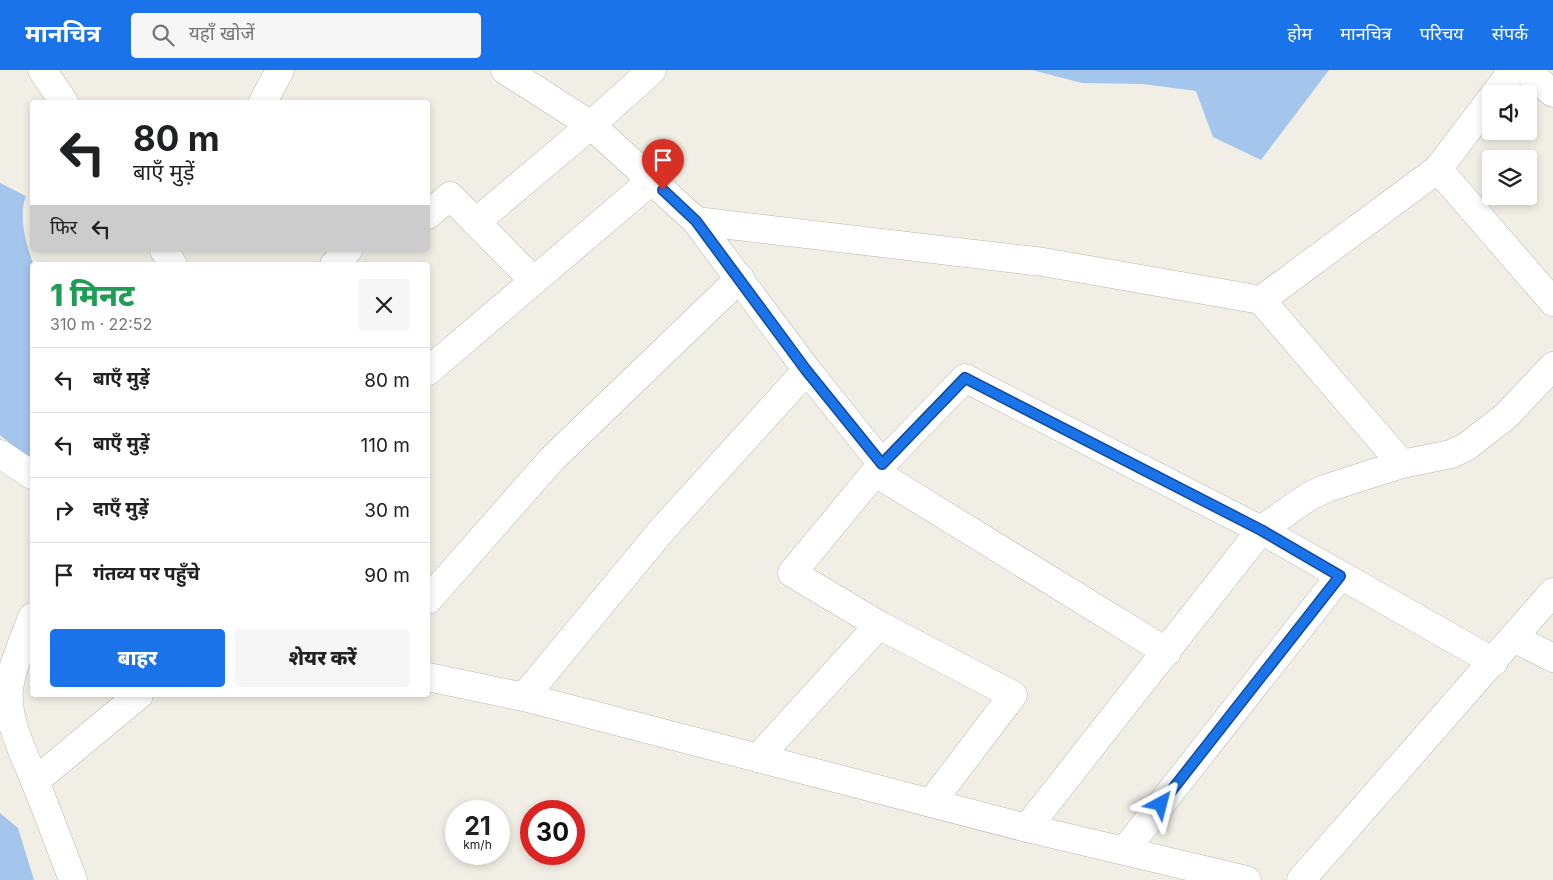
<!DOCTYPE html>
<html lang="hi">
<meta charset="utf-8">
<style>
:root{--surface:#fff;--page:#f6f6f6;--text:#202124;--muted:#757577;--line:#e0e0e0;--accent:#1a73e8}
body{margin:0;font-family:Inter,"Noto Sans Devanagari",sans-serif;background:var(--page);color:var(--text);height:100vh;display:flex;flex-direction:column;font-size:19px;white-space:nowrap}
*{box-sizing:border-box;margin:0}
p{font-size:16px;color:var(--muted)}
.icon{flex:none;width:28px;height:28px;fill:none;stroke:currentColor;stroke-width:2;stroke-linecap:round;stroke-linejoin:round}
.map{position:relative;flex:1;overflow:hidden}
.details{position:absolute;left:30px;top:192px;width:400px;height:435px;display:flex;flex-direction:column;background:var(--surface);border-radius:5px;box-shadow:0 2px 8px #0003}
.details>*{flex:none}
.guide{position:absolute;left:30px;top:30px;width:400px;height:152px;border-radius:5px;box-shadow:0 2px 8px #0003;background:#fff;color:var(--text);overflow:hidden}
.fabs{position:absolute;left:1482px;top:15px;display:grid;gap:10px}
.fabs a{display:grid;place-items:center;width:55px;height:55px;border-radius:5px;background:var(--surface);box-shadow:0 2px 8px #0003;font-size:25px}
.speed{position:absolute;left:445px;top:730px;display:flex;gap:10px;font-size:25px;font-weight:700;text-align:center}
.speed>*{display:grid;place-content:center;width:65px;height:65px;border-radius:50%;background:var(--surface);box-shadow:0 2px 8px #0003;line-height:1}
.speed small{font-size:12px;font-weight:400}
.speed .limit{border:8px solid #d22;background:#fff;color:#111}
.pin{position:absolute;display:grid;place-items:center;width:42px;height:42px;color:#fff;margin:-51px -21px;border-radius:50% 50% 50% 0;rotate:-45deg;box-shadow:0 0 5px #0007}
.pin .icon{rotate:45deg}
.me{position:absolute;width:55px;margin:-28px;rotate:38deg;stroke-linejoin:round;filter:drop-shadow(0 0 4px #0008)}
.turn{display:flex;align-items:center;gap:18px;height:105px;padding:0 20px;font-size:22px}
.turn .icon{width:65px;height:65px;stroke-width:2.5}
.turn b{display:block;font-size:35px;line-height:42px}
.then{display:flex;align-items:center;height:48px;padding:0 20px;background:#0003;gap:10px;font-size:19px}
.round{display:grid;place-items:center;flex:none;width:52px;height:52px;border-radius:5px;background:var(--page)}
.head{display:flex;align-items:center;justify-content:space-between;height:85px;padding:0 20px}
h1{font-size:30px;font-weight:800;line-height:38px;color:#1e9e55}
.button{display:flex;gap:10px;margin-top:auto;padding:10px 20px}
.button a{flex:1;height:58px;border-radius:5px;background:var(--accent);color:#fff;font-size:20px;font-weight:800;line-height:58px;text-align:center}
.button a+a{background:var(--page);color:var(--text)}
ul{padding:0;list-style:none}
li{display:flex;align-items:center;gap:15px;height:65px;padding:0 20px;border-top:1px solid var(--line)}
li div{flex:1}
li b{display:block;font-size:19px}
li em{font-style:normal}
header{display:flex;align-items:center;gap:30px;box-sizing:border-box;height:70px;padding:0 25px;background:var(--accent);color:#fff}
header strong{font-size:24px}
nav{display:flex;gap:28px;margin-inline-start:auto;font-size:18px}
.search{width:350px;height:45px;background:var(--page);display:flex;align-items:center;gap:12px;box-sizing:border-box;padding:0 18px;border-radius:5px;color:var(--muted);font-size:19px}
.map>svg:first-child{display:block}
.water{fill:#a4c5ec}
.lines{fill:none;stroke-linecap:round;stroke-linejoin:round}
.minor-casing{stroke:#bcb8a8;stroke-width:29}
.minor{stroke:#fff;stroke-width:28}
.route-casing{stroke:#114b97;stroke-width:12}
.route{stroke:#1a73e8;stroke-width:9}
</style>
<header>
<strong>मानचित्र</strong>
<div class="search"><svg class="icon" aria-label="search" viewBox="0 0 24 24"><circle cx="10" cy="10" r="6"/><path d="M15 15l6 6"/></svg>यहाँ खोजें</div>
<nav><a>होम</a><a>मानचित्र</a><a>परिचय</a><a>संपर्क</a></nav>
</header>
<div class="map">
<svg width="1553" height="810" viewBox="0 0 1553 810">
<rect width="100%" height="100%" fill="#f1efe5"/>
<!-- water -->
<g class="water">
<path d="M1032 0H1329L1261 90 1213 67 1196 21 1143 14 1082 13Z"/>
<path d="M0 113 26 126C18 145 26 176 34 195L32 391 0 365Z"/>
<path d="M0 743 18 758 34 810H0Z"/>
</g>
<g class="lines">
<defs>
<g id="minor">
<path d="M42 0 64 32"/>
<path d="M505 0 591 55 696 151 807 300 882 394"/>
<path d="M1525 0 1553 23"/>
<path d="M1495 24 1513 0"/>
<path d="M263 32 280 0"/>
<path d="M1438 99 1553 232"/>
<path d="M428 145 450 126 533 210"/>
<path d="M696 151 1043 192 1261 230 1438 99 1491 29"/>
<path d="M476 152 591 55 652 0"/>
<path d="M164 180 173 195"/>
<path d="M334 195 348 180"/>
<path d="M1261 230 1402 394"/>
<path d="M428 301 652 110"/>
<path d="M0 384 32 405"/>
<path d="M876 403 1167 582"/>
<path d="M428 530 552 389 740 208"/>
<path d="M32 547C24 570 12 595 9 619 6 652 25 685 36 714 49 746 61 778 73 810"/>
<path d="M1514 568 1553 588"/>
<path d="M428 607 524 627 1027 758 1247 810"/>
<path d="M524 627 662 460 807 300"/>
<path d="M758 688 879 555"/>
<path d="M35 711 139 625"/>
<path d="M931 733 1013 625 879 555 792 503 882 394 965 308 1261 460 1494 592"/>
<path d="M1027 758 1261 460 1308 427 1327 418 1402 394 1451 384 1466 377 1506 346 1553 296"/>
<path d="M1125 780 1340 506"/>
<path d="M1301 810 1553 522"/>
</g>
</defs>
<!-- minor casing -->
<use href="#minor" class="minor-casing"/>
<!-- minor -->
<use href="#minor" class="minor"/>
</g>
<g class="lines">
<defs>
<path id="route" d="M663 120 696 151 806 300 882 394 965 308 1261 460 1340 506 1161 734"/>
</defs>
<!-- route casing -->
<use href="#route" class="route-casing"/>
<!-- route -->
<use href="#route" class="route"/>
</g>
</svg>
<div class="fabs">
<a><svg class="icon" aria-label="sound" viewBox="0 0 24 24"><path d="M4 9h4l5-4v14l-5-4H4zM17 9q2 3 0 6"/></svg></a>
<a><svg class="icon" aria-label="layers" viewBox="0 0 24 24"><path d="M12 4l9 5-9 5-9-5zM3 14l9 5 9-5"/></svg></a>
</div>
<div class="speed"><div>21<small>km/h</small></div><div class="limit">30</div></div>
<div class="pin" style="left:663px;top:120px;background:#d93025"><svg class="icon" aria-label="arrive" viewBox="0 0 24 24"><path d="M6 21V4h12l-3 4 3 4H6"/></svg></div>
<svg class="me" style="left:1161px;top:734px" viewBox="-20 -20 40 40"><path d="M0-17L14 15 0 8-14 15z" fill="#1a73e8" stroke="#fff" stroke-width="4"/></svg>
<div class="guide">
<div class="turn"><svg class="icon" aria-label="left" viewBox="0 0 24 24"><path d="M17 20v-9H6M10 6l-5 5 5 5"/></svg><div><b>80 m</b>बाएँ मुड़ें</div></div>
<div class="then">फिर<svg class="icon" aria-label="left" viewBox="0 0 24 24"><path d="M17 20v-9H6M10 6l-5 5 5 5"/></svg></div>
</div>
<section class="details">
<div class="head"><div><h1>1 मिनट</h1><p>310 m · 22:52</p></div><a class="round"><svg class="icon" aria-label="close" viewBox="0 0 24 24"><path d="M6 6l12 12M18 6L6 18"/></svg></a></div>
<ul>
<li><svg class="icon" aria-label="left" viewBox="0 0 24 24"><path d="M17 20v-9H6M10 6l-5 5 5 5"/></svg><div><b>बाएँ मुड़ें</b></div><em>80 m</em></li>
<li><svg class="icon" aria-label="left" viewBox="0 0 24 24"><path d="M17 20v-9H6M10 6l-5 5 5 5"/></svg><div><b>बाएँ मुड़ें</b></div><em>110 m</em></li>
<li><svg class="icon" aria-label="right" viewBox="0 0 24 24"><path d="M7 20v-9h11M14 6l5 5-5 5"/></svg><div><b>दाएँ मुड़ें</b></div><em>30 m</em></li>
<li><svg class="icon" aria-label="arrive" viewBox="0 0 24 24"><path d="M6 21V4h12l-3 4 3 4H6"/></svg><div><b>गंतव्य पर पहुँचे</b></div><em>90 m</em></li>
</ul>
<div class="button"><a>बाहर</a><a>शेयर करें</a></div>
</section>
</div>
